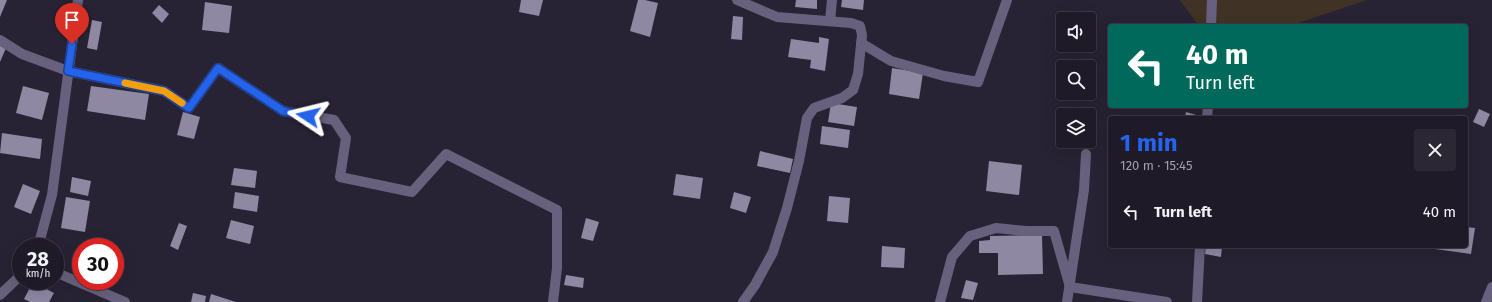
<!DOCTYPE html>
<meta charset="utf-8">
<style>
:root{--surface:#1e1a27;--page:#2b2733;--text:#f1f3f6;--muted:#a1a1a7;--line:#3c3844;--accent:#2563eb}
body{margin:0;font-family:"Fira Sans",sans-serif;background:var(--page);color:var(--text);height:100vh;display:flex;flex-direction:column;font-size:15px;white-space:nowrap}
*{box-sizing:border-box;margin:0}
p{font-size:13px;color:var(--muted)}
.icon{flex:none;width:22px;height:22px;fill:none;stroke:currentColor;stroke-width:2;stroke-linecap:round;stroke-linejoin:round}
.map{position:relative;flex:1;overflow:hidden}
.sheet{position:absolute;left:1108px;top:116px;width:360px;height:132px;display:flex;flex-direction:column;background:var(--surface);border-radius:4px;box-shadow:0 4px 16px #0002,0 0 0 1px var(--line)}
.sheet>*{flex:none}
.guide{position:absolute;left:1108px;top:24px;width:360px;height:84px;border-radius:4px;box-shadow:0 4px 16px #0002,0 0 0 1px var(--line);background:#00695c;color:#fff;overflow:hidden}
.tools{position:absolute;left:1056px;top:12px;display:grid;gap:8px}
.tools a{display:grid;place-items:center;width:40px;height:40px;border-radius:4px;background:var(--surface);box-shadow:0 4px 16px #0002,0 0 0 1px var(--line);font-size:20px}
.speed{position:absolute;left:12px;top:238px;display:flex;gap:8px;font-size:20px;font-weight:700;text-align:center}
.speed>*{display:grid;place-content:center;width:52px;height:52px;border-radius:50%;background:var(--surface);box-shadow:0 4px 16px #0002,0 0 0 1px var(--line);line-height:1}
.speed small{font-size:10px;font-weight:400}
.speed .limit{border:6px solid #d22;background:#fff;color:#111}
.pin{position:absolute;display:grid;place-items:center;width:34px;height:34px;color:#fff;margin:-41px -17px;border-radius:50% 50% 50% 0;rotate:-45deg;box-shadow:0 0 4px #0007}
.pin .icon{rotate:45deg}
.me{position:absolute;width:44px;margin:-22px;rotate:280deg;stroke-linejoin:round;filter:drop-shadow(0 0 3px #0008)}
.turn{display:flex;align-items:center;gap:14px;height:84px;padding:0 12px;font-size:18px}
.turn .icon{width:52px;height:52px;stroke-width:2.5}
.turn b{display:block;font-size:28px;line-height:34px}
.round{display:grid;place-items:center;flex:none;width:42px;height:42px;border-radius:4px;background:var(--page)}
.overview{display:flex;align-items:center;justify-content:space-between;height:68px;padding:0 12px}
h1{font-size:24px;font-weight:700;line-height:30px;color:var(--accent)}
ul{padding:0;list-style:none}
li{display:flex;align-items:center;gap:12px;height:56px;padding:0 12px}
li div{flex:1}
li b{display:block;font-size:15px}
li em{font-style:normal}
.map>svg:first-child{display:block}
.green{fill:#403325}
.building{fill:#8e88a3}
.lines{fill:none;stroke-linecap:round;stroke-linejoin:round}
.minor{stroke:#68617d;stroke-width:10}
.tertiary{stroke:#68617d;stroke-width:10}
.route-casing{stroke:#184099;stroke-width:10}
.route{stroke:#2563eb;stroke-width:7}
.slow{stroke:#f59e0b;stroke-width:7}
</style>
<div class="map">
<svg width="1492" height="302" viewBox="0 0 1492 302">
<rect width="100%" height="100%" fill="#282334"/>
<!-- green -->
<path class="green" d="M1180 0H1367L1289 26H1199Z"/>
<!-- building -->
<g class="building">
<path d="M0 0H7L0 17Z"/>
<path d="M521 0H543L539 16 519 12Z"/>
<path d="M638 0H645L658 3 650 37 630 31Z"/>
<path d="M796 0H817V9L795 7Z"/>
<path d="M842 0H864L863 10 841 7Z"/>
<path d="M205 2 232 6 229 33 202 30Z"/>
<path d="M159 5 169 14 162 23 152 13Z"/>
<path d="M733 16 743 17 742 40 731 39Z"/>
<path d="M92 20 102 22 97 50 87 48Z"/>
<path d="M819 37 829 39 825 71 810 68 811 60 788 57 791 39 819 43Z"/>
<path d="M0 46 6 48 0 62Z"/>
<path d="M892 68 923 73 919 99 889 94Z"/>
<path d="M23 86 49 93 42 120 16 113Z"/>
<path d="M91 86 149 94 145 120 87 111Z"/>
<path d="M831 103 857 107 854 126 828 122Z"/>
<path d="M1479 109 1490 114 1484 127 1473 122Z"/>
<path d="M183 112 200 117 194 139 177 135Z"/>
<path d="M1186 112 1203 117V118H1185Z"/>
<path d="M822 126 850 130 848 148 820 144Z"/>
<path d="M2 133 42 139 40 159 0 153Z"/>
<path d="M760 151 793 159 790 173 757 166Z"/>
<path d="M989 161 1022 165 1019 195 986 191Z"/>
<path d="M234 168 257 171 255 188 231 185Z"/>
<path d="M676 174 703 178 700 199 673 195Z"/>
<path d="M72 177 91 181 88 196 70 192Z"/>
<path d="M23 184 40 191 31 214 14 207Z"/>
<path d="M235 192 259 196 257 212 233 208Z"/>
<path d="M734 192 751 197 746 213 730 208Z"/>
<path d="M829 196 850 198 848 223 827 221Z"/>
<path d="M66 197 90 201 85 232 61 228Z"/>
<path d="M586 218 599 222 593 241 581 238Z"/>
<path d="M231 220 254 226 250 244 226 238Z"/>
<path d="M179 223 187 226 178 250 170 246Z"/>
<path d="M1466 227 1475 228 1471 254 1435 249 1436 246H1466Z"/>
<path d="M1042 235 1043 274 998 275V253H979V241L990 240V236Z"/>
<path d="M882 246 905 248 904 268 881 267Z"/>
<path d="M1206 246H1222L1221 257 1205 254Z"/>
<path d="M566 275 584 278 583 288 564 285Z"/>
<path d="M966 280 978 283 973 300 961 298Z"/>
<path d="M33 282 54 293 49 302H30L24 299Z"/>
<path d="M193 293 206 296 205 302H191Z"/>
<path d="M211 294 236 302H209Z"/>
</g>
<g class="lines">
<!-- minor -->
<g class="minor">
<path d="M737 0 777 17 851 23 860 26 862 35 858 74 853 90 842 98 814 108 807 118 799 161 787 208 773 252 755 285 743 302"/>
<path d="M830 21 832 0"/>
<path d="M1211 26 1212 0"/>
<path d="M0 40 22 54 68 71 164 91 189 108 218 68 283 111 334 120 346 138 340 177 412 192 446 154 557 210V268L553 302"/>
<path d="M861 43 891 61 944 76 978 82 1007 0"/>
<path d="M1207 118 1208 106"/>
<path d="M55 272 125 302"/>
<path d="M940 302 952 257 970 236 996 228 1026 231H1054L1070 287 1167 302"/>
<path d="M1067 302 1084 190 1086 154"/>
<path d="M1197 302 1200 246"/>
<path d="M1486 302 1492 287"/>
</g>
<!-- tertiary -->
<g class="tertiary">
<path d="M38 247 52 195 78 0"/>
<path d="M0 295 21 275"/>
</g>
</g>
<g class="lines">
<defs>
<path id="route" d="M72 44 68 71 164 91 189 108 218 68 283 111 308 116"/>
</defs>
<!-- route casing -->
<use href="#route" class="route-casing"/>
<!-- route -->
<use href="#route" class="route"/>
<!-- slow -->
<path class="slow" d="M125 83 164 91 182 103"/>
</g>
</svg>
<div class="tools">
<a><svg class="icon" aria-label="sound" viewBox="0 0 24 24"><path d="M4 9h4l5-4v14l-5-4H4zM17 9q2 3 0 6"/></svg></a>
<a><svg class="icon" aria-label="search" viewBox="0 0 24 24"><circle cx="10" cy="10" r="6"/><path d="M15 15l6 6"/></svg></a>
<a><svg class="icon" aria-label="layers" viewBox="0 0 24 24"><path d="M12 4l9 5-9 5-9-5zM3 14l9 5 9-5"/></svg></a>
</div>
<div class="speed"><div>28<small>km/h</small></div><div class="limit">30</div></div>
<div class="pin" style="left:72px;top:44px;background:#d93025"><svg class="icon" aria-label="arrive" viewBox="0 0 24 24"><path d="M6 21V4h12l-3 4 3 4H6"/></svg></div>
<svg class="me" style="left:308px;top:116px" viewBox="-20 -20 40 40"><path d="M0-17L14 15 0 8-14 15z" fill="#2563eb" stroke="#fff" stroke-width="4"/></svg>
<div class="guide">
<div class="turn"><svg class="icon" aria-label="left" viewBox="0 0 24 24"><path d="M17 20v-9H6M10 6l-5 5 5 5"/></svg><div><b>40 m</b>Turn left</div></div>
</div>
<section class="sheet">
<div class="overview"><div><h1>1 min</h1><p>120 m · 15:45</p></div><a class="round"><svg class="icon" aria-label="close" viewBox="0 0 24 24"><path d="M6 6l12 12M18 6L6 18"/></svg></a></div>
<ul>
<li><svg class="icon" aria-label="left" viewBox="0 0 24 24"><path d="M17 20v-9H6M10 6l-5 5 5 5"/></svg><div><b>Turn left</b></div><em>40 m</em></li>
</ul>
</section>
</div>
